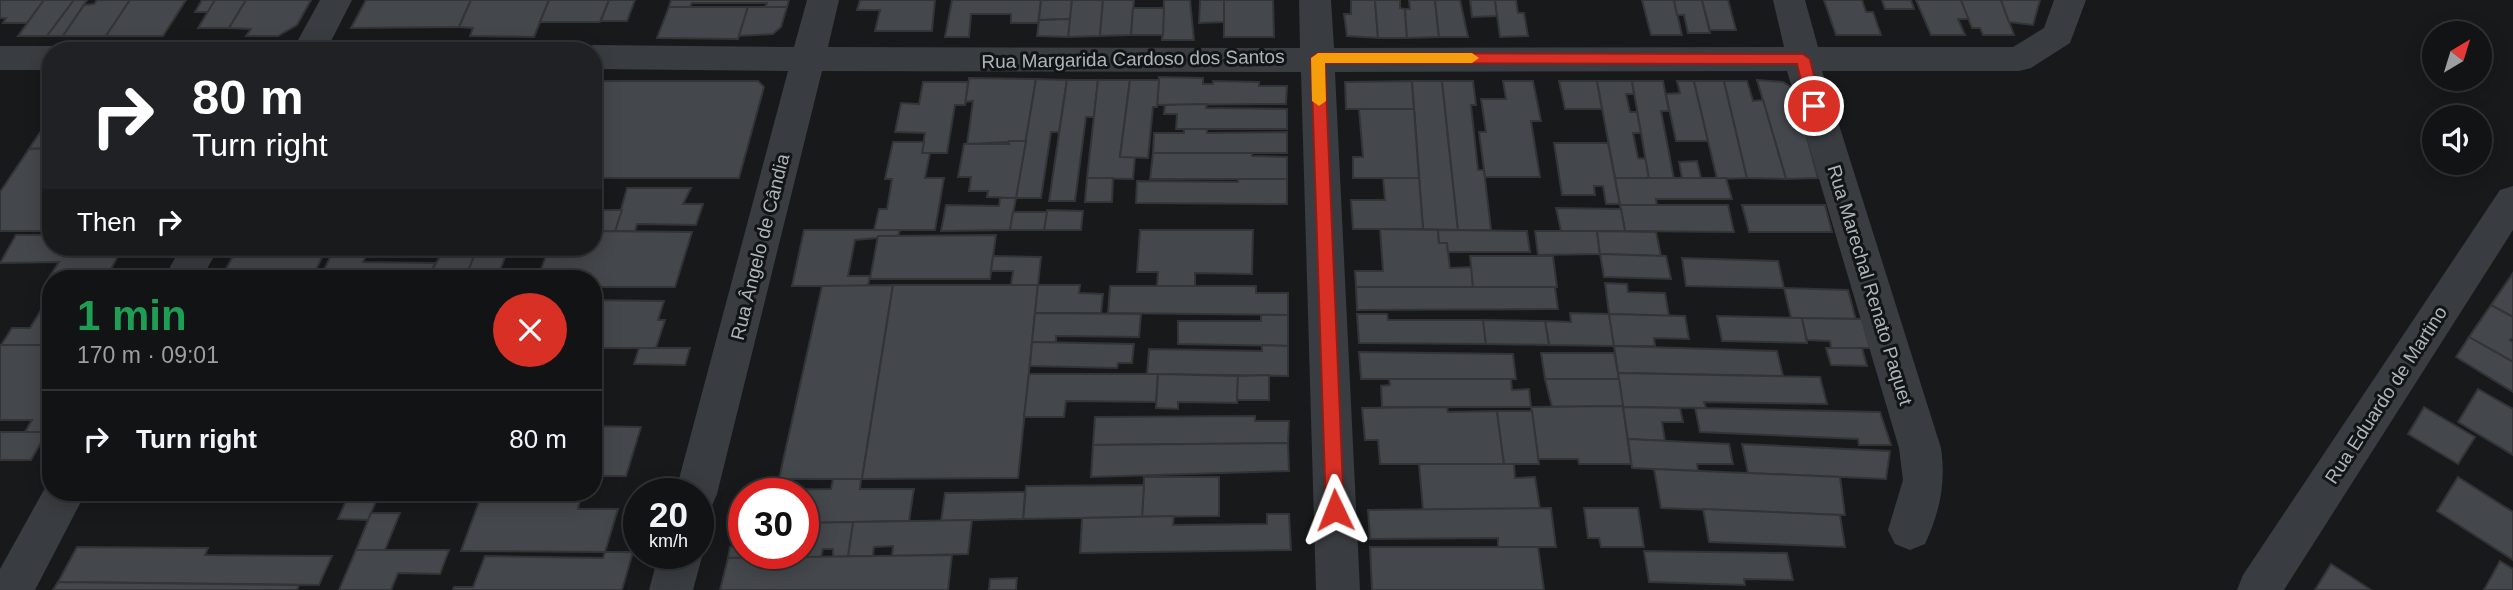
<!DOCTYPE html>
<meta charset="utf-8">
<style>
:root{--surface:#121314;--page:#1b1c1d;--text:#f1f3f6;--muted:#9c9ea0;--line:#313234}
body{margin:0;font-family:Arial,sans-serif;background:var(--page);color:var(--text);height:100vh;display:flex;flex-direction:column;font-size:26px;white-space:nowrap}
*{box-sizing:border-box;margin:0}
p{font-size:23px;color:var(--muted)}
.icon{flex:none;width:38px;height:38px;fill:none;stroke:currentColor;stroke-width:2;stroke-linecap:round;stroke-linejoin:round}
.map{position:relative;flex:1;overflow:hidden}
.sheet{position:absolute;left:42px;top:270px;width:560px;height:231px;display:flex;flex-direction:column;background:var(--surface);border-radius:28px;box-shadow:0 4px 18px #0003,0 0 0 2px var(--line)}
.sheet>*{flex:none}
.guide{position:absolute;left:42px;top:42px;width:560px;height:214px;border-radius:28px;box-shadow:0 4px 18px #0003,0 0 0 2px var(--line);background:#202124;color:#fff;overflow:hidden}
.needle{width:46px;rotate:38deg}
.controls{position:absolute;left:2422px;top:21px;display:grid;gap:14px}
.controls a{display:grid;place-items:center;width:70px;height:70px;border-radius:50%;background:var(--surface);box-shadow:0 4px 18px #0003,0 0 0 2px var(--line);font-size:35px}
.speed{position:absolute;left:623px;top:478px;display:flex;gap:14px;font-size:35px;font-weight:700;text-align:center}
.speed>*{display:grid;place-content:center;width:91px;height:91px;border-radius:50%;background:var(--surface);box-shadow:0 4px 18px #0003,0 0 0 2px var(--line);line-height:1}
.speed small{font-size:18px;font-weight:400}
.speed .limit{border:10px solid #d22;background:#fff;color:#111}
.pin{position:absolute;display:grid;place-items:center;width:60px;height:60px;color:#fff;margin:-30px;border:4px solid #fff;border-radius:50%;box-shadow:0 2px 7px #0007}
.me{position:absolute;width:77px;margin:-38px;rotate:358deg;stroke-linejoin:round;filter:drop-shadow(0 0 5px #0008)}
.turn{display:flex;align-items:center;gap:24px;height:147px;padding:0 35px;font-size:32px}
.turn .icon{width:91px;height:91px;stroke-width:2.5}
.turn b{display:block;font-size:49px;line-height:60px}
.then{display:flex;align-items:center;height:66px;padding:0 35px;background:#0003;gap:14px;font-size:26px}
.round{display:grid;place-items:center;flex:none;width:74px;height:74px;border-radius:37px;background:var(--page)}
.headline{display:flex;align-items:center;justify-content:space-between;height:119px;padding:0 35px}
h1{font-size:42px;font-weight:700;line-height:52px;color:#1e9e55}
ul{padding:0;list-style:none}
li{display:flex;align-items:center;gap:21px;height:98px;padding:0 35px;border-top:2px solid var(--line)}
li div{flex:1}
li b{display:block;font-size:26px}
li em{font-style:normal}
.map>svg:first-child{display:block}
.building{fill:#44474b;stroke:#323437;stroke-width:2}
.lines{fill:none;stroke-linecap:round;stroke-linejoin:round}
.street{fill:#393c40;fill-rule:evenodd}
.route{fill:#d93025;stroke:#8d1f18;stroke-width:2}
.slow{fill:#f59e0b}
.labels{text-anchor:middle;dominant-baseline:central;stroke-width:6;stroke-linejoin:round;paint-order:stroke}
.street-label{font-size:19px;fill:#aab5bb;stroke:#131416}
</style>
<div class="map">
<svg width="2513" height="590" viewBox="0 0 2513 590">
<rect width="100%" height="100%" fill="#18191b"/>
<!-- building -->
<g class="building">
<path d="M0 0H44L27 23H3L6 18H0Z"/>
<path d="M44 0H74L47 36H18Z"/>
<path d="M74 0H87L63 36H47Z"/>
<path d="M97 0H130L106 36H63L84 5 94 4Z"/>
<path d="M130 0H186L163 36H106Z"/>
<path d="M202 0H215L208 12H195Z"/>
<path d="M215 0H246L229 28H198Z"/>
<path d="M246 0H311L297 25 278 36H246L251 29 229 28Z"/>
<path d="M366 0H471L459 27 351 28Z"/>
<path d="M471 0H549L534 37 470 36 473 28 459 27Z"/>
<path d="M549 0H609L600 22H540Z"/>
<path d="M609 0H635L627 21H601Z"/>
<path d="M671 0H789L787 7H765L767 3H692L690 7H669Z"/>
<path d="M860 0H935L932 31H875L880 10H857Z"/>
<path d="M952 0H1041L1038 23H1011V14H971L969 37H945Z"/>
<path d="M1041 0H1072L1070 19 1039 20Z"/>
<path d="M1072 0H1103L1100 36 1068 37Z"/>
<path d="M1103 0H1134L1131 35 1100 36Z"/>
<path d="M1164 0H1190L1194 40H1162Z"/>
<path d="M1200 0H1224V22L1199 23Z"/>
<path d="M1224 0H1273L1274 37H1224Z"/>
<path d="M1351 0H1375L1378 38 1347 36 1344 14H1351Z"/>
<path d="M1375 0H1400V8L1405 9 1407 38H1378Z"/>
<path d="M1409 0H1435L1439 37 1407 38 1405 9H1410Z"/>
<path d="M1435 0H1460L1468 37H1439Z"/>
<path d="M1470 0H1495L1497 16 1472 17Z"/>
<path d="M1495 0H1516L1518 13H1524L1528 36 1500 37Z"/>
<path d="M1642 0H1674L1682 35H1651Z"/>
<path d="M1674 0H1702L1710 33H1688L1684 15H1677Z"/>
<path d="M1702 0H1728L1736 30H1710Z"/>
<path d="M1824 0H1862L1866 12H1873L1881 35H1836Z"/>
<path d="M1882 0H1911L1914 9H1885Z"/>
<path d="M1916 0H1961L1969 19H1958L1965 35H1931Z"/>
<path d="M1961 0H2001L2014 35H1983L1980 28H1972Z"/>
<path d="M2001 0H2040L2033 25 2009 22Z"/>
<path d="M669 7H748L738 39 657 38Z"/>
<path d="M748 7H787L781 27 773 34 739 36Z"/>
<path d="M1133 8H1164L1163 35H1131Z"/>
<path d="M1070 19 1068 37 1037 36 1039 20Z"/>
<path d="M1159 77 1203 78V84H1213V81L1259 82V86H1287L1286 104 1157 105Z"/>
<path d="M969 78 1036 79 1026 141 967 144 973 101 965 102Z"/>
<path d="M1036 79 1067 80 1059 132H1051L1041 198H1016Z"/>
<path d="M1067 80H1098L1094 117H1086L1075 201H1049Z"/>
<path d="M1098 80H1130L1120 157H1135L1133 179 1087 178Z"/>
<path d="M1130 80H1159L1157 107H1153L1148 158 1120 157Z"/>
<path d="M1757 80 1783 82 1794 89 1818 178 1786 179Z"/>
<path d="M593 81H758L764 87 739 178H593Z"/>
<path d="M1412 81 1414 109H1346L1345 82Z"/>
<path d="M1412 81H1442L1458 230 1423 229Z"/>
<path d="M1442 81H1473L1476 105H1471L1478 170H1484L1491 230H1458Z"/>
<path d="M1503 81H1533L1541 121H1531L1540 177H1485L1479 132H1486L1481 99H1506Z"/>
<path d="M1559 81H1597L1602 109H1565Z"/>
<path d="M1597 81H1632L1634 94H1626L1630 112H1637L1641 133H1633L1638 158 1646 159 1649 179 1615 178Z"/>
<path d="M1632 81H1663L1669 111H1661L1674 179H1649Z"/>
<path d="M1677 81H1694L1708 141H1676L1666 94 1680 93Z"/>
<path d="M1694 81H1724L1747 178 1717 179Z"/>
<path d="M1724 81H1747L1753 101 1763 100 1786 179 1747 178Z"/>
<path d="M923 82H968L965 105H955L947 153H922L925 133 895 132 901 103 919 104Z"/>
<path d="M1207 104 1206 108 1287 109V129H1176L1177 114H1164L1165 105Z"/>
<path d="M1359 109H1414L1419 178H1353V157H1363Z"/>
<path d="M51 116V148L29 149Z"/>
<path d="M1184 129H1207V133L1287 132V153H1153L1154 133H1184Z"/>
<path d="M1009 141H1026L1016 198 987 197 988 191H969L971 177H958L964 144H1009Z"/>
<path d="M893 142H924L922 153H930L925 178H944L935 230H874L879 209H887L892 179H885Z"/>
<path d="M1554 143H1608L1620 204H1606L1603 186H1594L1595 195H1562Z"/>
<path d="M51 148V176L46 183H51V217L42 231H0V192L29 149Z"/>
<path d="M1153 153H1252V156L1287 157V179H1150Z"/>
<path d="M1697 161 1701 178H1682L1679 162Z"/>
<path d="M1087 178H1113L1112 202H1085Z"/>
<path d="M1383 178H1419L1423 229H1353L1351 200H1385Z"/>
<path d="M1615 178H1726L1732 199H1656L1657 205H1620Z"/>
<path d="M1238 179H1287V204L1136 203 1137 181 1238 182Z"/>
<path d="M627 188H691L683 204H703L696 225 637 224 635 231H615Z"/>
<path d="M1000 198H1016L1010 230 941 231 946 205 999 206Z"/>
<path d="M1620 205H1728L1734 232 1625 231Z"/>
<path d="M1742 205H1825L1832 232H1749Z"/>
<path d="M1556 208 1621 209 1625 231H1561Z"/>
<path d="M593 210H622L615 231H593Z"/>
<path d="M1047 210 1083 211 1081 230H1044Z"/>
<path d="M1013 212H1047L1044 230H1010Z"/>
<path d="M1380 229 1438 230 1439 243H1447L1450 268 1472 267 1473 287H1356L1355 271H1383Z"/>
<path d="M804 230H900L898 236 855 240 848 276H870L868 286H792Z"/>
<path d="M1140 230H1253L1252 274 1195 273V286H1157L1158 272H1137Z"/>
<path d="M1438 230 1527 231 1530 252H1448L1447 243H1439Z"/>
<path d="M593 231 692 232 675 287H593V278H538L549 247H593Z"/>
<path d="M1535 231H1597L1600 254 1538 255Z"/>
<path d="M1597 231 1656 232 1661 256 1600 254Z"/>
<path d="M16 235H51V247H123L107 276H50L59 262 0 263Z"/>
<path d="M996 235 990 279H870L878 236Z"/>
<path d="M238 247H327L312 278H221Z"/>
<path d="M335 247H370L363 262 435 263 428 278H320Z"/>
<path d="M370 247H445L442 253H367Z"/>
<path d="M445 247H478L465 278H428Z"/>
<path d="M478 247H509L497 278H465Z"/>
<path d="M1600 254 1666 256 1671 279 1604 277Z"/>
<path d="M993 256 1041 257 1038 285H1011L1013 271H991Z"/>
<path d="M1470 256H1553L1557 287H1473Z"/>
<path d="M1682 258 1778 261 1784 288 1686 286Z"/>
<path d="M2513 273V317L2491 305Z"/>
<path d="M1605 283 1627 284 1628 292 1665 293 1669 316 1609 314Z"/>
<path d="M893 285 862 479H779L822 286Z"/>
<path d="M893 285H1038L1018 478 862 479Z"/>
<path d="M1038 285H1080L1079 293 1103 294 1101 313H1035Z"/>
<path d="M1110 286H1256V293H1288V315L1108 313Z"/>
<path d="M1356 287H1555L1558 309 1357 310Z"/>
<path d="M1784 288 1848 290 1856 320 1791 318Z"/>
<path d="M51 294V345H1L12 328H30Z"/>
<path d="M593 300 664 301 658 320H665L656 348H593Z"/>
<path d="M2491 305 2513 317V338L2510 340 2513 342V362L2469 337Z"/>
<path d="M1035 313 1141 314 1139 337 1056 336V342H1032Z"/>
<path d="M1570 313 1609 314 1614 346 1549 345 1545 321 1571 322Z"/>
<path d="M1357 314H1387L1388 320H1483L1486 344 1359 343Z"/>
<path d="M1609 314 1685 316 1689 339 1654 338 1655 346H1614Z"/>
<path d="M1261 315H1288V346L1178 344V321H1261Z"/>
<path d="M1717 316 1802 318 1807 343 1722 341Z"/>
<path d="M1802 318 1862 319 1870 348H1831L1830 341 1807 340Z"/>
<path d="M1483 320 1545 321 1549 345 1486 344Z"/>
<path d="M2469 337 2513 362V392L2456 357Z"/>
<path d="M1032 342 1134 344 1132 363H1118L1117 368 1030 366Z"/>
<path d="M0 345H51V432H25L32 420H0Z"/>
<path d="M1262 345 1288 346V376L1147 374 1149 349 1262 351Z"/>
<path d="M1614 346 1777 351 1783 376 1618 373Z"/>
<path d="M639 348H690L685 365 634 364Z"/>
<path d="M1826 348H1862L1867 366 1831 365Z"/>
<path d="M1359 352 1513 354 1516 379H1361Z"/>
<path d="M1541 353H1614L1619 379H1545Z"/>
<path d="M1618 373 1820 377 1827 404 1704 402 1706 408 1623 407Z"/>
<path d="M1029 374H1158L1156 402 1066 401 1064 417H1024Z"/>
<path d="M1158 374 1238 376 1237 403 1178 402V409L1156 408Z"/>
<path d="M1269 375V400H1237L1238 376Z"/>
<path d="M1389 379H1511L1512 390 1529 389 1531 407H1382L1381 386 1390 385Z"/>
<path d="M1545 379H1619L1623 406 1552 407Z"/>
<path d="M2478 389 2513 409V455L2458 422Z"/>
<path d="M1447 407 1448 412 1497 411 1504 464H1380L1378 440H1365L1362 408Z"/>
<path d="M1531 407 1623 406 1631 464H1579L1578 459H1538Z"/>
<path d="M1623 407 1680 408 1683 422H1662L1665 441 1628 439Z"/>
<path d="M2424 407 2475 437 2458 464 2408 434Z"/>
<path d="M1695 408 1880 412 1891 445H1859L1858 439 1700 432Z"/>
<path d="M1497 411H1532L1539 464H1504Z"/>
<path d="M1255 416V421H1289L1288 443 1093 445 1095 417Z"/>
<path d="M593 426 641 427 626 476H593Z"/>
<path d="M0 432H47L31 460H0Z"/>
<path d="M1628 439 1729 444 1733 464H1697L1698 471 1632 468Z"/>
<path d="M1288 443 1289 471 1091 477 1093 445Z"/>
<path d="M1742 444 1890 451 1886 479 1748 473Z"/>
<path d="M1419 464H1514L1515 478 1535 477 1540 509 1423 510Z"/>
<path d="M1654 469 1840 477 1845 515 1661 508Z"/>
<path d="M1144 477H1219V516L1142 517Z"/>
<path d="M2458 477 2513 512V560L2437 511Z"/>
<path d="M833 479H861L860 489H914L909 521 803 523V494H744V524L735 525 743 490 831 489Z"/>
<path d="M1144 485 1142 517 1023 519 1026 486Z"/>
<path d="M362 492H380L368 520 338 519 348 496 360 495Z"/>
<path d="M1025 492 1023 519 941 521 945 493Z"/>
<path d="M480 499 580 500 578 509H618L605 552 461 551Z"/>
<path d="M1551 508 1556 547H1498V538L1370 539 1368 510Z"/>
<path d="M1584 508H1638L1644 547H1601L1599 538H1588Z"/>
<path d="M1703 509 1840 515 1845 547 1709 542Z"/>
<path d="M371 513H400L385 550H356Z"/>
<path d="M1267 514H1289L1291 550 1080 553 1082 518 1174 516 1173 525 1267 524Z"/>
<path d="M972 520 968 554 892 556 893 546 874 547 873 556H848L853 522Z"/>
<path d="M853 522 848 556 833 557V549H823L821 557 728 558 730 547H744V553H803V523Z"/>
<path d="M77 547 208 548 205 555 332 556 319 585 58 582Z"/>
<path d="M1370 547H1538L1544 590H1372Z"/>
<path d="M356 550H449L440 574 398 573 391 590H339Z"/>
<path d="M1644 551 1787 553 1793 580 1744 579 1745 585 1649 582Z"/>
<path d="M605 552H633L622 590H453L454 587H473L485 556 603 558Z"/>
<path d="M952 555 948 590H720L728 558Z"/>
<path d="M2500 561 2513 569V590H2484Z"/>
<path d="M2331 564 2353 578 2371 590H2315Z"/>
<path d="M1017 578 1016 590H989L990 579Z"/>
<path d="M58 582 299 585 297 590H53Z"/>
</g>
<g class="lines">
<!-- street -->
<g class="street">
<path d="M320 0H352L326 51H292Z"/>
<path d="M807 0H839L828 47 1300 48 1299 0H1331L1334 48 1784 47 1773 0H1805L1818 47H2013L2044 28 2054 0H2086L2070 43 2031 68 2019 71H1822L1941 448C1946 484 1940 511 1925 544L1910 550 1895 544 1888 530 1903 480 1899 448 1787 71 1335 72 1360 590H1316L1301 72 822 71 717 494 711 508 698 512V494H675L788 71 593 69V51H580L593 45 794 47Z"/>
<path d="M0 46H51L64 51H51V70H0Z"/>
<path d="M2513 186V230L2284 590H2237L2243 575 2500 190Z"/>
<path d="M181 247H219L202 278H164Z"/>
<path d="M50 479 51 492H86L35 590H0V569Z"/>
<path d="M698 543 703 553 693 590H649L659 553H698Z"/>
</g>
</g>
<!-- route -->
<path class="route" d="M1318 53 1803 54 1810 59 1821 106 1819 110H1808L1797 64 1325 63 1344 510 1341 516 1335 518 1329 516 1326 510 1311 58Z"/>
<!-- slow -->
<path class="slow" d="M1318 53H1472L1479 58 1472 63H1325L1326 101 1319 106 1312 101 1311 58Z"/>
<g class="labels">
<!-- street labels -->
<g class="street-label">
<text transform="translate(1133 59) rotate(-1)">Rua Margarida Cardoso dos Santos</text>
<text transform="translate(760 247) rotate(-76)">Rua Ângelo de Cândia</text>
<text transform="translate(1870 285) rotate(73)">Rua Marechal Renato Paquet</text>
<text transform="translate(2386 395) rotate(-57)">Rua Eduardo de Martino</text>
</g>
</g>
</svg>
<div class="controls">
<a><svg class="needle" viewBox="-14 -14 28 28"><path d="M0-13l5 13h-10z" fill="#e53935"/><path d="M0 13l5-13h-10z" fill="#9c9ea0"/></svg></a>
<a><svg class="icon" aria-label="sound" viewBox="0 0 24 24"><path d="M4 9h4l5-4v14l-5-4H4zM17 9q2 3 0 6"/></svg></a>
</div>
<div class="speed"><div>20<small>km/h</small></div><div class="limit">30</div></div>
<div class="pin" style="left:1814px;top:106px;background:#d93025"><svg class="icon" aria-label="arrive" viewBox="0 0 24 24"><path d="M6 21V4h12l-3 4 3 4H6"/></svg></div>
<svg class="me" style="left:1335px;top:510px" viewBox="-20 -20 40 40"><path d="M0-17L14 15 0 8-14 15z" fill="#d93025" stroke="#fff" stroke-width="4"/></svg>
<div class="guide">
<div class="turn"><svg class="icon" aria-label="right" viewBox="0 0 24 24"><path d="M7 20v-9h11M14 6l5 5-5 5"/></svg><div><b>80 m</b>Turn right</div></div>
<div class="then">Then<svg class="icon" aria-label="right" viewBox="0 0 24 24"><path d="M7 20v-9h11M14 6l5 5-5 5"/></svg></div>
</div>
<section class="sheet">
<div class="headline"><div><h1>1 min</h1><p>170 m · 09:01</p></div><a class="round" style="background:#d93025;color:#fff"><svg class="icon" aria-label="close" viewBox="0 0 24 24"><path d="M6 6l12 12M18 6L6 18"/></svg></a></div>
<ul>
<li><svg class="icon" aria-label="right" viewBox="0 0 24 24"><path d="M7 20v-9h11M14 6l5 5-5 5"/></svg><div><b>Turn right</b></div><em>80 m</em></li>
</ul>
</section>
</div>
